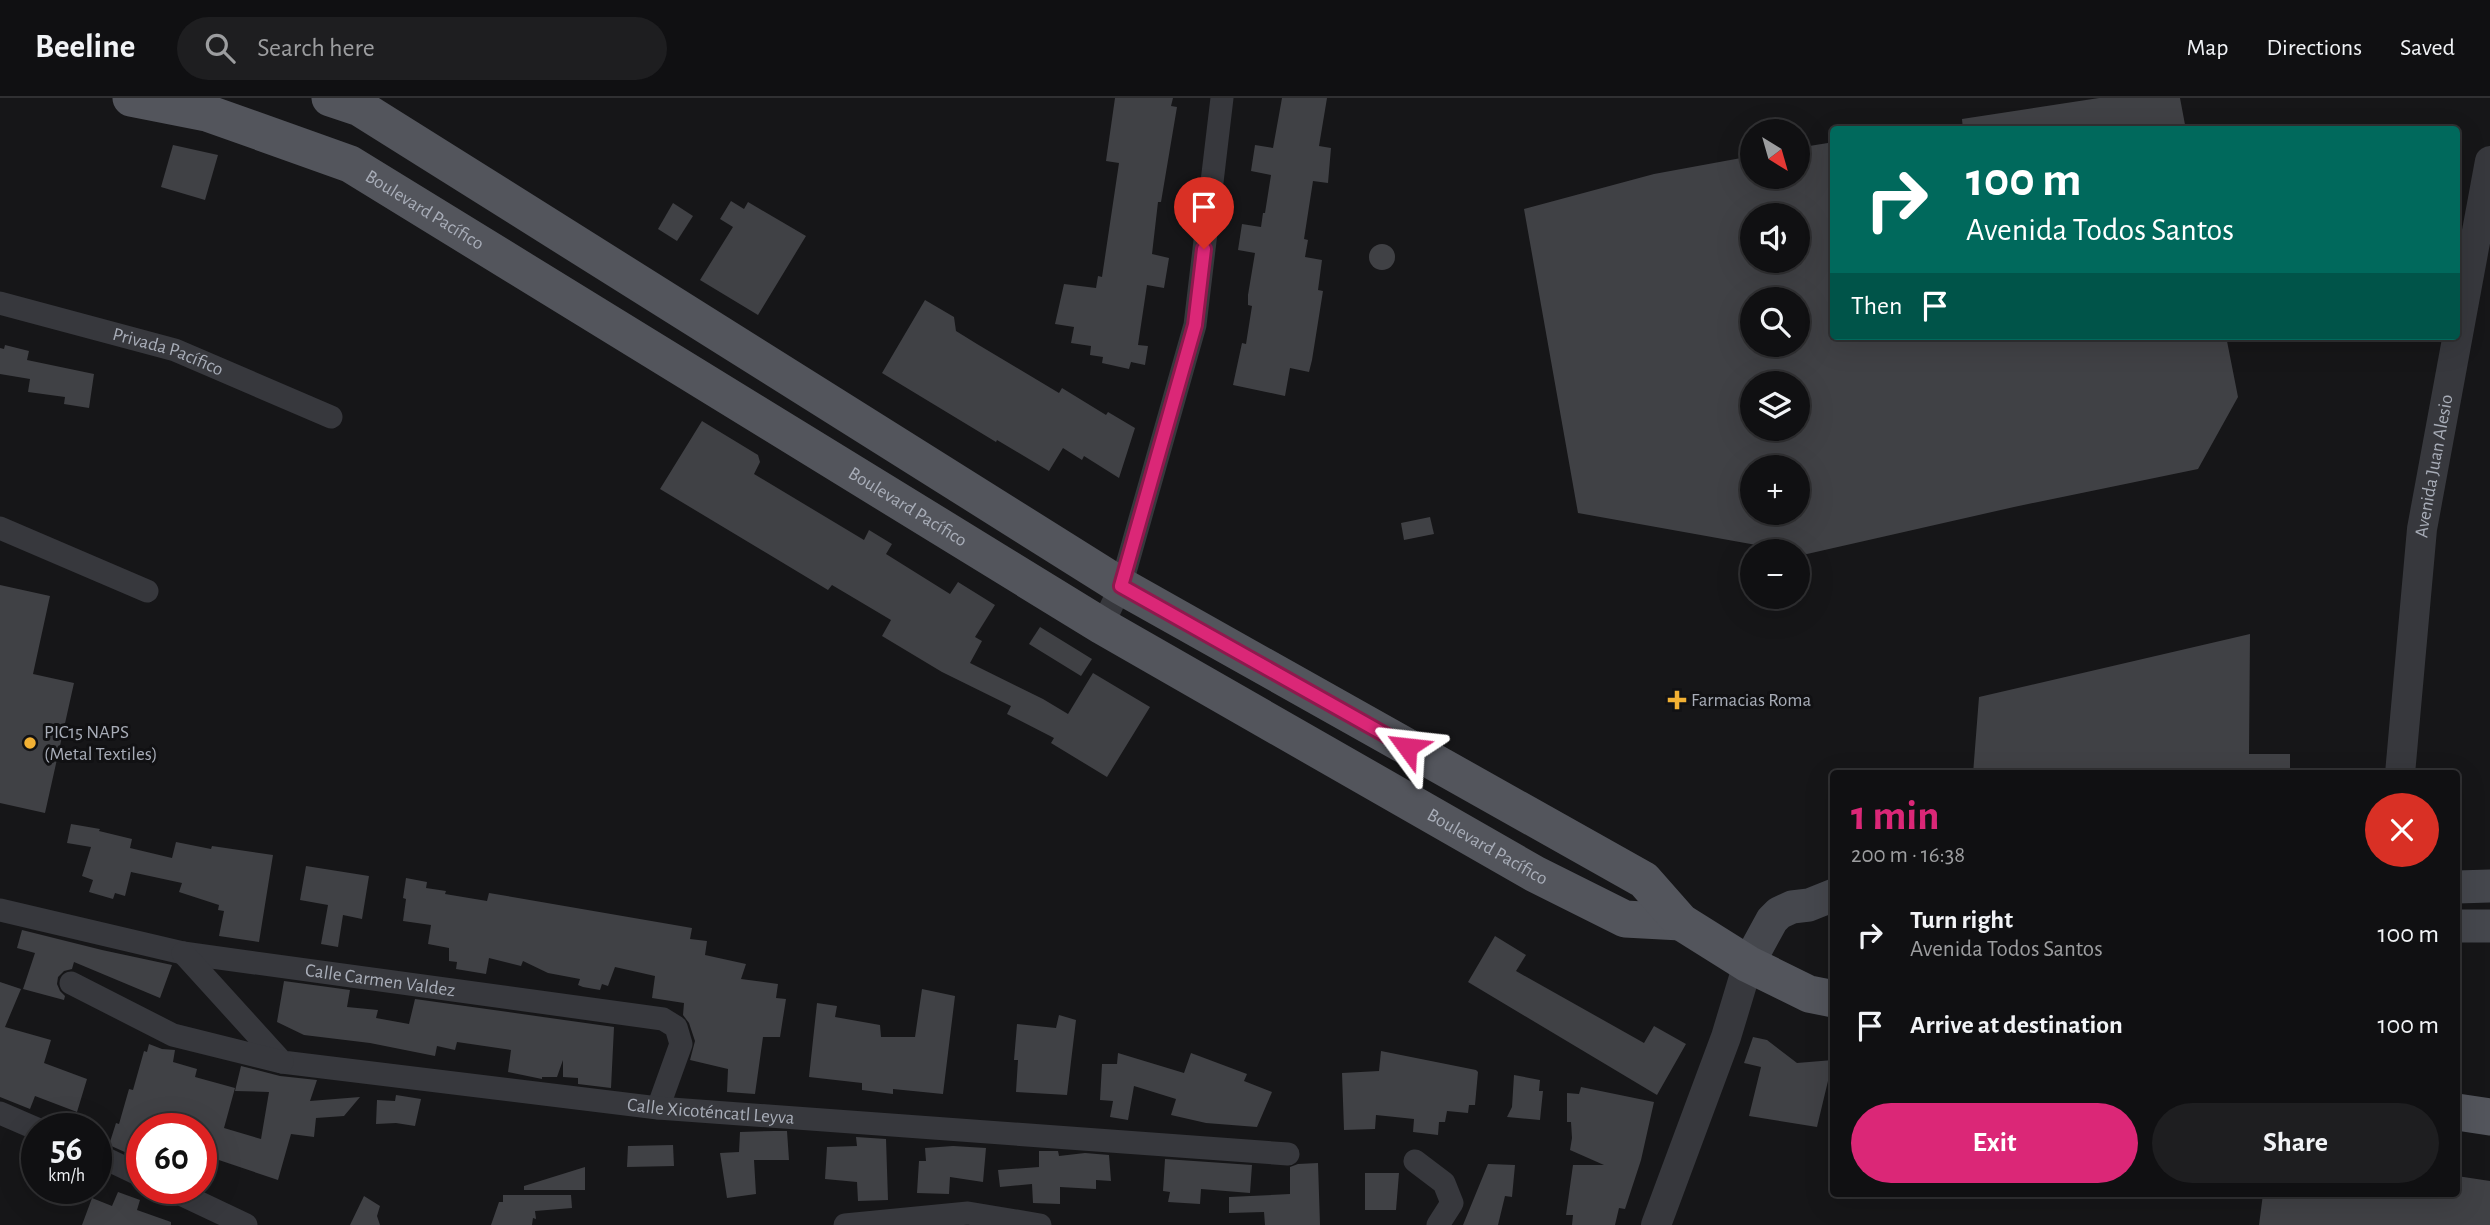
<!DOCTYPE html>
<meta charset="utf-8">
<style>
:root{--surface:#101012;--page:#1e1e20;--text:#f1f3f6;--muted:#9c9d9f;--line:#303032;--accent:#db2777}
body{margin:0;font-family:"Alegreya Sans",sans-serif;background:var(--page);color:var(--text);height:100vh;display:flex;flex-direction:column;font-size:26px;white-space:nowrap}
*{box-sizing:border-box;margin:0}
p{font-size:23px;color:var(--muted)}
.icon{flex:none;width:38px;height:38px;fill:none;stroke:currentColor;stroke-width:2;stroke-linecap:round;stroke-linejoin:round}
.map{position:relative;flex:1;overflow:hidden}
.drawer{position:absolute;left:1830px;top:672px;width:630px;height:427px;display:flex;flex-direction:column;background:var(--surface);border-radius:7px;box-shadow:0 7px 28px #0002,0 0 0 2px var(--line)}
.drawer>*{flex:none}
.hud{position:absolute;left:1830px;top:28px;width:630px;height:214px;border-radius:7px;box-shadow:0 7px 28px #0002,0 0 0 2px var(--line);background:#00695c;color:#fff;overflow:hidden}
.needle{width:46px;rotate:143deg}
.controls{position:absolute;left:1740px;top:21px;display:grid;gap:14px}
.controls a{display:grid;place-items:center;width:70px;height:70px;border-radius:50%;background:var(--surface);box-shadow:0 7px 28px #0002,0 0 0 2px var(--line);font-size:35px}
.speed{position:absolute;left:21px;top:1015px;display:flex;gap:14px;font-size:35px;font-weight:700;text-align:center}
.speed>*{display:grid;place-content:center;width:91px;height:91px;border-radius:50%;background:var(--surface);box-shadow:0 7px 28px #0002,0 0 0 2px var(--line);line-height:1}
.speed small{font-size:18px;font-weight:400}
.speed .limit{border:10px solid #d22;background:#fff;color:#111}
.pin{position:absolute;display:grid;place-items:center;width:60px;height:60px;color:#fff;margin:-72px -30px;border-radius:50% 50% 50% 0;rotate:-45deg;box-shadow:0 0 7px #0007}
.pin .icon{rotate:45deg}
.me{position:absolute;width:77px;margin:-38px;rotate:300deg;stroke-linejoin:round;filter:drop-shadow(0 0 5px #0008)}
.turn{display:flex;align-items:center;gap:24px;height:147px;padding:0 21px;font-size:32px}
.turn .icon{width:91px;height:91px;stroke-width:2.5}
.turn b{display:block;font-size:49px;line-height:60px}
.then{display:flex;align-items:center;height:66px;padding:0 21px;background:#0003;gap:14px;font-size:26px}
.round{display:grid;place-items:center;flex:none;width:74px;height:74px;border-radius:37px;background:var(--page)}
.headline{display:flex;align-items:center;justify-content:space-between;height:119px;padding:0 21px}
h1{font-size:42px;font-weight:700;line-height:52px;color:var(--accent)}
.primary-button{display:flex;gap:14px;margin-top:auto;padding:14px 21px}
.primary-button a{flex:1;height:80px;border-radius:42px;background:var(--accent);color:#fff;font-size:28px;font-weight:700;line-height:80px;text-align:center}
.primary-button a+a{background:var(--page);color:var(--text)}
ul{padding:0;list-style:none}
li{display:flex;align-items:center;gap:21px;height:91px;padding:0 21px}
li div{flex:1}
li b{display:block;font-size:26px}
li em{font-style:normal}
header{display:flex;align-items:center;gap:42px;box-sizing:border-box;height:98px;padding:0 35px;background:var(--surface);border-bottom:2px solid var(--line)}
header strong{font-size:33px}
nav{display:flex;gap:38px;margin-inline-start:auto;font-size:24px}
.search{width:490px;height:63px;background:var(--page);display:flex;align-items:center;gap:18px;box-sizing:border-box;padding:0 24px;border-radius:38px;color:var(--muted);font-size:26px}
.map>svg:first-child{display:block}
.building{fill:#404145;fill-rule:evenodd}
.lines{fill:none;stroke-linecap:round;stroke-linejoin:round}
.minor{stroke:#37383d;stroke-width:23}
.tertiary{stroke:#37383d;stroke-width:30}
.secondary{stroke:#45474d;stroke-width:33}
.primary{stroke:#53555c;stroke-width:37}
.route-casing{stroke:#8e194d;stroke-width:18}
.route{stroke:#db2777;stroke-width:12}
.poi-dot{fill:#f2b134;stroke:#111113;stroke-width:2.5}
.labels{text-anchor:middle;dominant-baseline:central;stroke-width:6;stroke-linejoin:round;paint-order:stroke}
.street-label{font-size:19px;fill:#a8adb8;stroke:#111113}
.poi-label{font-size:19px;fill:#a8adb8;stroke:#111113;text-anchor:start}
</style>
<header>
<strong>Beeline</strong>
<div class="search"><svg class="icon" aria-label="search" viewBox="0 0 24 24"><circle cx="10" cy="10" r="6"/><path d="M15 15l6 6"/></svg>Search here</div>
<nav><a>Map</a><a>Directions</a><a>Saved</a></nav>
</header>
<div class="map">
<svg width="2490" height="1127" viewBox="0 0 2490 1127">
<rect width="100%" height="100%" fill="#161618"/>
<!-- building -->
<g class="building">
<path d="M1115 0H1173L1171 8 1177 9 1161 104H1158L1152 156 1169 160 1164 190 1147 187 1138 247 1148 248 1145 267 1131 264 1129 271 1102 265 1103 259 1090 257 1091 248 1071 245 1074 229 1055 226 1064 186 1096 190 1098 178 1102 179 1119 65 1106 63Z"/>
<path d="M1282 0H1327L1319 48 1331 50 1328 85 1313 83 1304 141 1308 142 1305 159 1322 162 1318 192 1323 193 1312 262 1309 274 1290 270 1285 298 1233 287 1242 245 1246 246 1252 208 1248 207V197L1255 155 1238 152 1242 126 1261 129 1263 115H1265L1271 77 1251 73 1255 47 1273 50Z"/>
<path d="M2099 0H2180L2186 32H1963L1962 21Z"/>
<path d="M1834 44V238H2226L2238 299 2198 371 2014 409 1807 456 1578 415 1524 111 1654 76 1752 58V79H1797V50ZM1752 117H1797V163H1752ZM1752 201H1797V247H1752ZM1752 285H1797V331H1752ZM1752 369H1797V415H1752Z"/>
<path d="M173 47 218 57 205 102 161 89Z"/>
<path d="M731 103 744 111 748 104 806 138 758 217 700 182 733 129 720 121Z"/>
<path d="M673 105 693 118 677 143 658 131Z"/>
<circle cx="1382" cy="159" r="13"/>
<path d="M925 202 954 219 956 233 977 246 1059 295 1062 290 1106 317 1108 314 1135 330 1119 380 1084 358 1082 362 1063 350 1049 373 997 342 996 344 882 275Z"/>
<path d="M5 247 29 253 27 262 94 276 89 310 64 306 65 299 28 294 30 281 0 276V250L4 251Z"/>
<path d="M702 323 758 357 760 364 754 376 864 442 869 432 892 446 886 456 950 496 958 484 995 507 975 539 982 543 970 565 1043 601 1068 616 1093 575 1150 609 1107 679 1051 645 1054 640 1007 616 1011 608 942 574 882 538 891 522 832 487 828 492 660 391Z"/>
<path d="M1430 419 1434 436 1404 442 1401 425Z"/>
<path d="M0 487 50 498 33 576 74 585 45 715 0 705Z"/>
<path d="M1040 529 1092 561 1081 578 1029 546Z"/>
<path d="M2250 536 2249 656H2290V676H1973L1979 599Z"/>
<path d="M71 726 100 731 99 733 132 741 130 750 172 760 176 744 211 751 212 748 273 757 259 844 219 838 224 813 218 812 219 807 179 794 182 785 131 774 125 798 115 795 113 801 89 794 93 782 82 778 91 749 67 745Z"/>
<path d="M306 768 369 778 362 821 343 817 338 849 321 846 328 807 300 802Z"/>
<path d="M406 780 427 784 426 790 446 793 445 796 487 803 489 795 692 830 690 841 707 843 705 857 746 866 741 881 778 886 776 900 786 901 780 939H763L755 996 727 994 728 971 690 962 695 943 689 925 683 917 684 905 652 900 655 878 615 869 608 888 602 886 600 892 583 889 578 887 580 881 548 875 523 863 521 868 489 860 486 876 456 871 457 864 449 863V850L428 846 431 827 403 823 406 801 403 800Z"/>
<path d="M22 832 102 852 172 867 160 900 74 864 72 871 64 873 58 879 57 886 60 893 65 898 64 902 23 891 35 855 17 850Z"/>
<path d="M1495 838 1526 857 1516 873 1644 945 1654 928 1686 946 1657 997 1468 884Z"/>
<path d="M284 883 350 892 347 909 378 912 376 920 409 926 415 901 614 929 611 990 578 986V980L563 979V962L557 979H542V981L508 974 511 952 457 944 455 952 437 948 435 958 370 945 304 937 277 924Z"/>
<path d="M0 884 21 891 5 929 51 942 44 965 87 981 77 1014 35 998 30 1011 0 999Z"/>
<path d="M922 891 955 898 943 996 893 991V996L862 992V985L809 979 817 905 837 908 835 919 880 927 881 939H915Z"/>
<path d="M1059 917 1076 922 1067 997 1016 994 1018 962H1014L1017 926 1056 930Z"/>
<path d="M1753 939 1767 942 1797 965 1833 962 1817 1029 1749 1018 1761 969 1744 965Z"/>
<path d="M149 946 162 951 175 952 173 964 197 971 195 979 235 990 224 1030 261 1041 269 994 235 993 241 968 280 978 317 982 310 1003 360 999 344 1018 316 1020 314 1039 291 1036 278 1082 201 1056V1031H142V1044L136 1059 109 1047 116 1025 119 1026 129 991 133 992 144 953 147 954Z"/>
<path d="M1381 953 1476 972 1478 974 1475 1007H1469L1468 1015 1447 1013 1445 1024H1439L1438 1037 1413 1034 1414 1021 1376 1017 1375 1031 1344 1032 1342 975 1379 973Z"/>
<path d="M1118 955 1184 975 1191 955 1247 976 1244 983 1272 994 1257 1029 1206 1025 1171 1017 1176 1001 1134 988 1128 1022 1110 1019 1113 1003 1100 1002 1102 966H1117Z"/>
<path d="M1514 977 1540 982 1539 993H1543L1540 1022 1507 1019 1512 1009Z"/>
<path d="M1581 989 1654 1004 1641 1062 1625 1111 1619 1110 1615 1127H1572L1573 1117H1566L1573 1067H1604L1570 1052 1572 1040 1571 1024H1567V995L1579 996Z"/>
<path d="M396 997 421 1001 415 1028 396 1025 376 1026 377 1002 395 1003Z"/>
<path d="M775 1033H787L789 1062H754L756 1096 727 1100 720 1055 739 1054 740 1034Z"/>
<path d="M856 1039 886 1041 888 1102 858 1103 857 1084 825 1081 827 1049 857 1048Z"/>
<path d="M673 1047 674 1068 627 1069 628 1048Z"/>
<path d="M953 1048 986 1050 983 1084 950 1079 949 1096 917 1095 919 1063H926L925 1050Z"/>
<path d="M1039 1053H1058L1059 1058 1085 1055 1109 1057 1111 1083 1096 1082V1091L1060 1089V1106L1033 1105 1032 1086 1000 1089 998 1072 1039 1069Z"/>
<path d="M1165 1061 1252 1067 1250 1095 1201 1091 1200 1106 1168 1104 1170 1094 1163 1093Z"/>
<path d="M1318 1065 1320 1127H1265L1264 1114 1229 1115V1099L1290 1096V1069L1298 1066Z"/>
<path d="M1488 1066 1515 1067 1512 1099 1505 1098 1498 1127H1463Z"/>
<path d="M585 1069V1092H524V1088Z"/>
<path d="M1365 1075H1399L1396 1112H1365Z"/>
<path d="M2457 1078 2490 1083V1127H2259L2263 1096H2457Z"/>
<path d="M118 1094 140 1102 137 1112 171 1124V1127H82L92 1100 112 1108Z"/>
<path d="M503 1097H571L572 1110 535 1113 536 1121 533 1120 532 1127H491L499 1104H503Z"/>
<path d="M364 1098 380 1108 377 1118 380 1127H350Z"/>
</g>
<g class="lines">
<!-- minor -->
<g class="minor">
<path id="s1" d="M0 205 175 252 331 319"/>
<path d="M0 430 147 493"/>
<path d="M1102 528 1121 488 1195 227 1222 0"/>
<path id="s2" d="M0 812 183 855 663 921 676 929 681 946 658 1010"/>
<path id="s3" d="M183 855 282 964 658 1010 1288 1056"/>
<path d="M71 885 173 937 282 964"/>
<path d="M0 1015 37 1031"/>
<path d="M96 1056 142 1078"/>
<path d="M1415 1063 1444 1085 1452 1105 1438 1127"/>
<path d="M168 1090 246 1127"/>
<path d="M845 1127 968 1115 1040 1127"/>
</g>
<!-- tertiary -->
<g class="tertiary">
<path id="s4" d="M2400 676 2422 431 2490 63"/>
<path d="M1656 1127 1726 939 1748 866"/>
</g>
<!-- secondary -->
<g class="secondary">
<path d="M2457 789 2490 788"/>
<path d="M2457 828H2490"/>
<path d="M1748 866 1772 822 1779 815 1792 809 1809 807 1834 797"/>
</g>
<!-- primary -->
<g class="primary">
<path id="s5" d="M131 0 207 15 350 66 1102 528 1535 776 1625 821 1681 824"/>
<path d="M330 0 360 10 1121 488 1644 782 1681 824 1748 866 1809 896 1834 901"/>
<path d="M2457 1014 2490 1019"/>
</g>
</g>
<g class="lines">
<defs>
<path id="route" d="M1204 151 1195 227 1121 488 1407 649"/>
</defs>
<!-- route casing -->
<use href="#route" class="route-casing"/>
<!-- route -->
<use href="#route" class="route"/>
</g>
<!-- markers -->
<g class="poi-dot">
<path d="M1673.5 591.5h7v7h7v7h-7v7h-7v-7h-7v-7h7z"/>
<circle cx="30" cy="645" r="7"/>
</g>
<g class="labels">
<!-- street labels -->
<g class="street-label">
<text stroke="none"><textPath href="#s5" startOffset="317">Boulevard Pacífico</textPath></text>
<text stroke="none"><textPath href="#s1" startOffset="175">Privada Pacífico</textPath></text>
<text stroke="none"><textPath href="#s4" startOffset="310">Avenida Juan Alesio</textPath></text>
<text stroke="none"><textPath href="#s5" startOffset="884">Boulevard Pacífico</textPath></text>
<text stroke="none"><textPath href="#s5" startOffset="1556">Boulevard Pacífico</textPath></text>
<text stroke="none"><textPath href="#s2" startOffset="387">Calle Carmen Valdez</textPath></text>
<text stroke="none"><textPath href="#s3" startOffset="579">Calle Xicoténcatl Leyva</textPath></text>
</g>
<!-- poi labels -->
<g class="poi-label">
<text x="1691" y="602">Farmacias Roma</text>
<text x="44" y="634">PIC15 NAPS<tspan x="44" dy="22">(Metal Textiles)</tspan></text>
</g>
</g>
</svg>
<div class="controls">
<a><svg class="needle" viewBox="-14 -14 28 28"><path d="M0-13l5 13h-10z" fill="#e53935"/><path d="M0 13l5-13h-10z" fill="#9c9d9f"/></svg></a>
<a><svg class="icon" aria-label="sound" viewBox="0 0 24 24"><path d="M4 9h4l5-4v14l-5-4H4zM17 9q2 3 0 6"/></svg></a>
<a><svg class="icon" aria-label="search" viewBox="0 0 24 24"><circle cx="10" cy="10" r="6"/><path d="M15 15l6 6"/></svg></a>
<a><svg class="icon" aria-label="layers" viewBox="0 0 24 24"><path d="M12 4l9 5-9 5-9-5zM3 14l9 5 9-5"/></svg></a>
<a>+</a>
<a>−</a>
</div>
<div class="speed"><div>56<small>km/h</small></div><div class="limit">60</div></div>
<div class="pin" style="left:1204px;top:151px;background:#d93025"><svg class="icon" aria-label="arrive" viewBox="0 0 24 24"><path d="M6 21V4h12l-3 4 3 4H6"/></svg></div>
<svg class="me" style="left:1407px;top:649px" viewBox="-20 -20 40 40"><path d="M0-17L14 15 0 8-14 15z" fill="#db2777" stroke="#fff" stroke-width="4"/></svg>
<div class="hud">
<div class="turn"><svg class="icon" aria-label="right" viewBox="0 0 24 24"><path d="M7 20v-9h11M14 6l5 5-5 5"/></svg><div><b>100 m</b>Avenida Todos Santos</div></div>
<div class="then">Then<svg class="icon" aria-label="arrive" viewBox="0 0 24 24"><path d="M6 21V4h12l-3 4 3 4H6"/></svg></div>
</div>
<section class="drawer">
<div class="headline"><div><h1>1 min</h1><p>200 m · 16:38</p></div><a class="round" style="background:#d93025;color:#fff"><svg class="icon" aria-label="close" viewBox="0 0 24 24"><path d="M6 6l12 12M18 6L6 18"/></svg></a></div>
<ul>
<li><svg class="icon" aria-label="right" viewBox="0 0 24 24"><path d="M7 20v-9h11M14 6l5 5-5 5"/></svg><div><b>Turn right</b><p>Avenida Todos Santos</p></div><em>100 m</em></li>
<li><svg class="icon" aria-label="arrive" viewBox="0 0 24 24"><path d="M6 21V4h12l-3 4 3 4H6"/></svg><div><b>Arrive at destination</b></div><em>100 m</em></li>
</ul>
<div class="primary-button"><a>Exit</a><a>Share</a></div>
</section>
</div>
